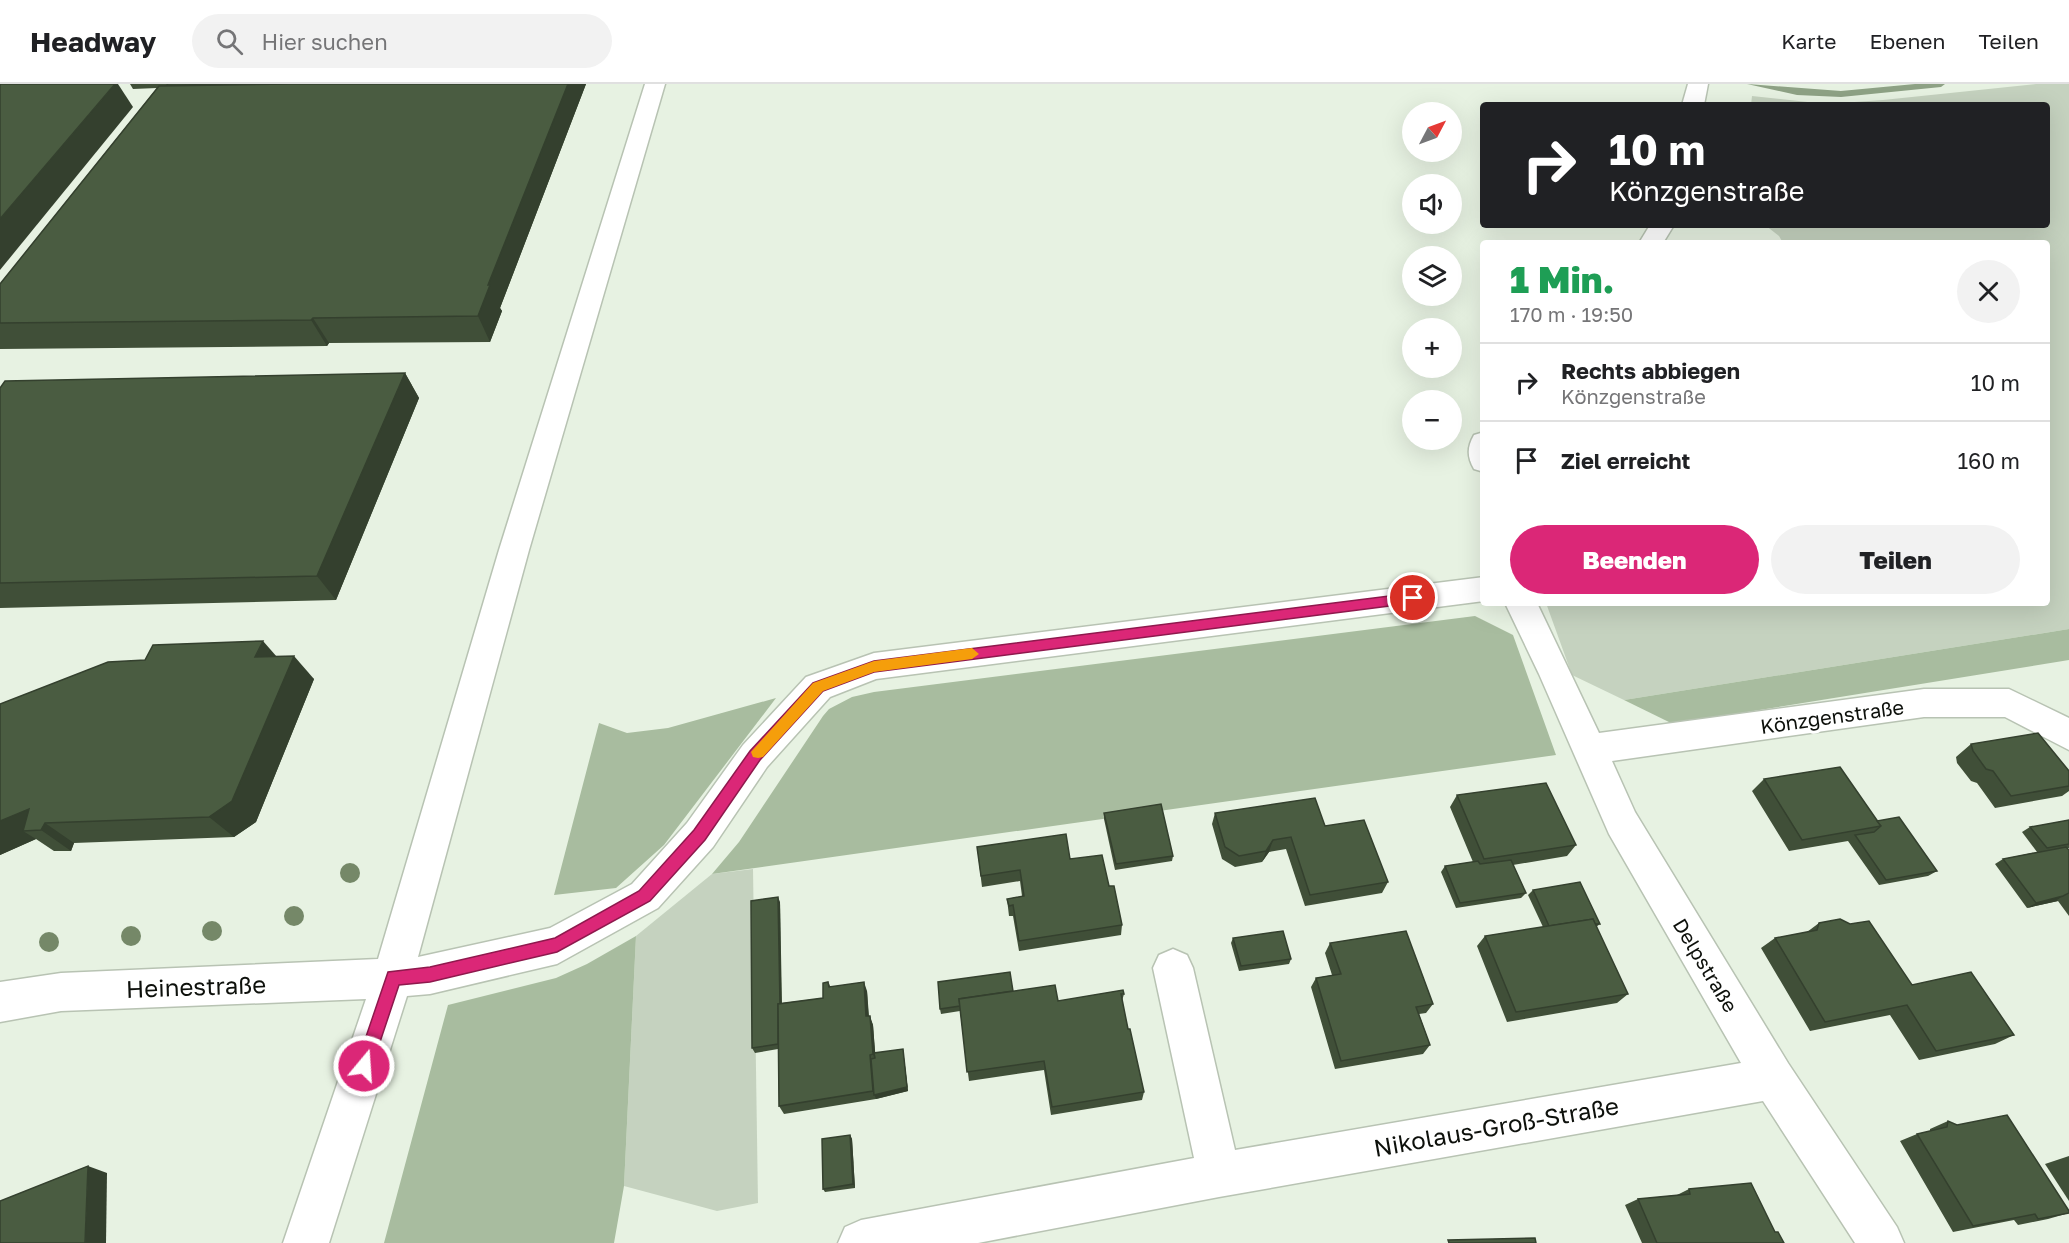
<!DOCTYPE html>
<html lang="de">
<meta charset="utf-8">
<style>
:root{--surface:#fff;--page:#f2f2f2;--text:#202124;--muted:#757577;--line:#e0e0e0;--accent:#db2777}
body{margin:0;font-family:"Golos Text",sans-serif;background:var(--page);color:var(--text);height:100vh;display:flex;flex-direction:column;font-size:22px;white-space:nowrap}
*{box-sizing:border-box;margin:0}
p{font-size:20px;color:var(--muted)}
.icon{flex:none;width:33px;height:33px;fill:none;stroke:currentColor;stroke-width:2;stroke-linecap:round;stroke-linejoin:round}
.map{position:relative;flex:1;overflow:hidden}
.details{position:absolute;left:1480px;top:156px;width:570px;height:366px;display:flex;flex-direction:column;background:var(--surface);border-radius:6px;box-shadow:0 6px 24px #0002}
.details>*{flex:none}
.banner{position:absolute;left:1480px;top:18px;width:570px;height:126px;border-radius:6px;box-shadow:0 6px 24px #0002;background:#202124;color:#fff;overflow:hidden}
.needle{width:39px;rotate:49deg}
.controls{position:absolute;left:1402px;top:18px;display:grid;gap:12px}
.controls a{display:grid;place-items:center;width:60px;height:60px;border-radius:50%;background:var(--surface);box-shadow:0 6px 24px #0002;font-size:30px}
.pin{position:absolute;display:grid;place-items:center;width:51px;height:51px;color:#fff;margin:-26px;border:3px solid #fff;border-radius:50%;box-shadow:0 2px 6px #0007}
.me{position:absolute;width:66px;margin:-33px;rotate:18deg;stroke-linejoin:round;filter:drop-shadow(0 0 4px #0008)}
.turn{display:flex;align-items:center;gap:21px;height:126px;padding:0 30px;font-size:27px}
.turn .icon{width:78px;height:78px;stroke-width:2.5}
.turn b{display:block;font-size:42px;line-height:51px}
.round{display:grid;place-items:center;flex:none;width:63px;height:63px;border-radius:32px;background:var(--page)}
.headline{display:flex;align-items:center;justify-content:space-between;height:102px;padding:0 30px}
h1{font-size:36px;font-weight:800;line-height:45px;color:#1e9e55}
.action{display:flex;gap:12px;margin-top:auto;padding:12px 30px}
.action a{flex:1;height:69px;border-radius:36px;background:var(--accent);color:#fff;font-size:24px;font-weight:800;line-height:69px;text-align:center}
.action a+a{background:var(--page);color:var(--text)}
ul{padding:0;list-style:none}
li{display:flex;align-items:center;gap:18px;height:78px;padding:0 30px;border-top:2px solid var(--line)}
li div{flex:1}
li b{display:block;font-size:22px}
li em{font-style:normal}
header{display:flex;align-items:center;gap:36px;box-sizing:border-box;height:84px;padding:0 30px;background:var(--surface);border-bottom:2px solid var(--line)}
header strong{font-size:28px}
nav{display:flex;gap:33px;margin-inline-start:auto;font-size:21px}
.search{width:420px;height:54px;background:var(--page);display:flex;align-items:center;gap:15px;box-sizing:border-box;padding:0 21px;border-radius:33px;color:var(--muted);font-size:22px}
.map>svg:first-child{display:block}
.green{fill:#c5d2bf}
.forest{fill:#a8bc9f}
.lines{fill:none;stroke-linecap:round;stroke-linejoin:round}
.stream{fill:#8ea285;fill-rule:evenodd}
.minor-casing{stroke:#b8c3b3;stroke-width:3}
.minor{fill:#fff;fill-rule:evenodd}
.tree{fill:#758868}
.wall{fill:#404f38}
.shaded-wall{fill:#34402e}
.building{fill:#4a5c41;stroke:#34402e;stroke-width:1.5}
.route{fill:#db2777;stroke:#8e194d;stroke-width:1.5}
.slow{fill:#f59e0b}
.labels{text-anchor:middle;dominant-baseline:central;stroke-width:6;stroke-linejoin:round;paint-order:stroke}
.street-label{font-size:20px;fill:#0d100b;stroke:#fff}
.near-street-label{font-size:24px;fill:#0d100b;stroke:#fff}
</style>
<header>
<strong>Headway</strong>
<div class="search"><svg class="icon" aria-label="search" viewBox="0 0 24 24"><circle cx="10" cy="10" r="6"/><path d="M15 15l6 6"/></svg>Hier suchen</div>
<nav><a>Karte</a><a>Ebenen</a><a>Teilen</a></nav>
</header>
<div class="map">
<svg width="2069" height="1159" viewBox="0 0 2069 1159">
<rect width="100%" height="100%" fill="#e7f2e2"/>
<!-- green -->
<g class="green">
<path d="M2036 0H2069V545L1624 616 1572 591 1546 519H2048V159H1783L1779 152 1765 141H2048V21H1751L1752 12 1826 20 1883 16Z"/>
<path d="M753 785 758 1119 717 1127 624 1102 636 852 712 790Z"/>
</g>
<!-- forest -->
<g class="forest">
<path d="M1475 532 1513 551 1556 671 712 790 739 758 823 632 829 625 852 613 874 608Z"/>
<path d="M2069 545V576L1673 640 1624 616Z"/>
<path d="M776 614 664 761 616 804 554 811 599 639 627 649 668 644Z"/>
<path d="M636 852 624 1102 614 1159H384L448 921 556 894 587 880Z"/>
</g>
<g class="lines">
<!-- stream -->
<path class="stream" d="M1747 0 1841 7 1915 0H1945L1941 3 1841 13 1797 11Z"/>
<defs>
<g id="minor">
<path d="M645 0H665L529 466 418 873 550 844 632 800 687 739 743 661 806 593 874 569 1484 493V517L876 595 830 613 767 683 713 763 658 824 557 880 430 910 407 912 329 1159H283L366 915 61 927 0 938V898L61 889 378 875 499 466Z"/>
<path d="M1688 0H1708L1704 21H1682Z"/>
<path d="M1650 141H1674L1663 159H1639Z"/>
<path d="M1484 348V388L1474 385C1467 373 1467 363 1474 351Z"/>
<path d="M1505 519H1537L1599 649 1924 605H2009L2069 634V666L2005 633H1924L1612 677 1635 728 1788 979 1897 1143 1904 1159H1855L1763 1017 1219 1113 978 1159H838L845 1143 861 1136 1194 1074 1153 884 1159 871 1173 865 1187 871 1193 884 1235 1066 1741 979 1609 750 1539 590Z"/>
</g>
</defs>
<!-- minor casing -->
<use href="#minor" class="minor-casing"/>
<!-- minor -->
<use href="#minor" class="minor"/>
</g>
<!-- trees -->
<g class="tree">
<circle cx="350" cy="789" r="10"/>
<circle cx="294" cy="832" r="10"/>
<circle cx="212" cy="847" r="10"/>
<circle cx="131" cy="852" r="10"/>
<circle cx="49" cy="858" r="10"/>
</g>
<!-- wall -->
<g class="wall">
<path d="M130 0H586L500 224 502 227 490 258 329 259 327 262 0 265V200L157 4 133 5Z"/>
<path d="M405 289 419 314 336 516 0 524V304Z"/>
<path d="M277 573 314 595 256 738 234 753 74 759 71 767H54L36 755 0 771V620Z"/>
<path d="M1971 660 2069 687V707L2062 712 1995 724 1977 699 1971 697 1957 679 1956 673Z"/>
<path d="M1764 695 1877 737 1937 787 1928 792 1879 801 1848 757 1789 767 1752 707Z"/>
<path d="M1457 711 1576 761 1567 772 1513 781 1526 809 1521 814 1456 824 1441 788 1445 782 1473 778 1450 723Z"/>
<path d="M1104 729 1173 772 1172 777 1115 786 1104 735Z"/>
<path d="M1215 729 1325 742 1388 798 1382 809 1305 822 1286 765 1269 768 1262 778 1235 783 1222 775 1212 740Z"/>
<path d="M2069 736V764H2067L2069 766V832L2058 817 2027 824 1995 780 2003 775 2037 768 2022 748 2030 743Z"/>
<path d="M977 763 1070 775 1109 802 1122 841 1121 851 1019 867 1013 832H1009L1007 815 1022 812 1020 797 982 803Z"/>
<path d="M1533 806 1600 840 1596 843 1628 910 1617 919 1507 938 1477 862 1485 852 1543 843 1528 811Z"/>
<path d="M780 818 782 919 823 914 828 898 830 902 867 907 869 932 873 941 875 969 903 965 908 1007 876 1015 784 1030 779 1022 778 965 755 969 752 964Z"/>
<path d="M1819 839 1912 901 2014 951 1995 960 1919 976 1890 931 1810 947 1761 864 1775 854 1807 848Z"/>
<path d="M1233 854 1291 875 1289 880 1239 887 1231 859Z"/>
<path d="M1330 859 1433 920 1426 929 1419 930 1430 961 1423 970 1335 985 1311 903 1316 894 1332 891 1325 869Z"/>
<path d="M1013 907 1058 917 1124 910 1122 917 1128 945 1144 1008 1142 1016 1051 1031 1044 986 969 997 960 927 941 930 940 925Z"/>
<path d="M1948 1037 2069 1129 2048 1135 2018 1141 2014 1136 1953 1148 1900 1057 1917 1050 1930 1047V1045Z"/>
<path d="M850 1051 852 1055 855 1104 825 1108 823 1105Z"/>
<path d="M2069 1072V1117L2045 1080Z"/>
<path d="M1689 1105 1775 1148 1784 1159H1642L1625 1121 1638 1115 1677 1111Z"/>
</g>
<!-- shaded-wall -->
<g class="shaded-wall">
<path d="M115 0H118L133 23 0 186V135Z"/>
<path d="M568 0H586L500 224 502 227 490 258 478 232 488 201Z"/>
<path d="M313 234 329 259 327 262 311 236Z"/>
<path d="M405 289 419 314 336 516 317 492Z"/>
<path d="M263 557 284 581 255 573Z"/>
<path d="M294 572 314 595 256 738 234 753 209 733Z"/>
<path d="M29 725 45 739 74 759 71 767 41 746 23 747 36 755 0 771V737Z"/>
<path d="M1273 756 1269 768 1262 778 1266 767Z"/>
<path d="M2063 812 2057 816 2058 817 2027 824 2036 819Z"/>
<path d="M778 813 780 818 782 964 780 960Z"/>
<path d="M864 898 867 907 869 941 866 932Z"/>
<path d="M870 932 873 941 876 979 873 970Z"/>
<path d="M903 965 908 1007 876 1015 873 1007 870 971 873 979Z"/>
<path d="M850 1051 852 1055 855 1104 853 1100Z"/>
<path d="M88 1082 107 1089 106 1159H85Z"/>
</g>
<!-- building -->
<g class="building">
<path d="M0 0H115L0 135Z"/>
<path d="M168 0H288L166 2Z"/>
<path d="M288 0H568L488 201H490L478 232 313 234 311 236 0 239V200L159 2Z"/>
<path d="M405 289 317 492 0 499V304L5 297Z"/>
<path d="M263 557 255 573 294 572 232 717 209 733 45 739 41 746 23 747 29 725 0 737V620L108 578 145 576 153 561Z"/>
<path d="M2038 649 2069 687V702L2011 712 1993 687 1986 685 1973 667 1971 660Z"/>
<path d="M1840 683 1881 742 1802 756 1764 695Z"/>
<path d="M1546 699 1576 761 1484 775 1457 711Z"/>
<path d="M1315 714 1325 742 1364 736 1388 798 1310 811 1291 753 1273 756 1266 767 1239 772 1225 763 1215 729Z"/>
<path d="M1161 720 1173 772 1116 780 1104 729Z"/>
<path d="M1899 733 1937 787 1886 796 1855 751 1874 748 1881 742 1877 737Z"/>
<path d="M2069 736V760L2047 764 2030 743Z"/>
<path d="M1066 750 1070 775 1102 771 1109 802H1114L1122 841 1019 857 1013 821 1009 822 1007 815 1024 812 1020 786 981 792 977 763Z"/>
<path d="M2066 763 2069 766V809L2063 812 2036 819 2003 775Z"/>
<path d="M1511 776 1526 809 1460 819 1445 782 1478 777 1480 780Z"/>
<path d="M1580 798 1600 840H1595L1593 835 1549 842 1533 806Z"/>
<path d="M778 813 780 920H778V960L752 964 751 817Z"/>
<path d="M1593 835 1628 910 1516 928 1485 852Z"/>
<path d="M1840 835 1850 840 1869 837 1912 901 1971 888 2014 951 1936 967 1907 921 1825 938 1775 854 1817 846 1819 839Z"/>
<path d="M1283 847 1291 875 1241 882 1233 854Z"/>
<path d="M1406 847 1433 920 1416 923 1430 961 1341 977 1316 894 1341 890 1330 859Z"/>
<path d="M1010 888 1013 907 959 915 960 922 940 925 938 898Z"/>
<path d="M828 898 829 903 864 898 866 932H870L873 970 870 971 873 1007 779 1022 778 920 823 914V899Z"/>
<path d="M1055 901 1058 917 1123 906 1124 910H1121L1128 945H1130L1144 1008 1052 1023 1044 977 967 988 959 915Z"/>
<path d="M903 965 907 1003 874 1011 871 975 875 974 874 969Z"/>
<path d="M2007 1031 2069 1127V1129L2038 1135 2035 1130 1973 1142 1917 1050 1947 1043 1948 1037 1957 1041Z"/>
<path d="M850 1051 853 1100 823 1105 822 1055Z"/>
<path d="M88 1082 85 1159H0V1117Z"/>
<path d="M1751 1099 1775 1148H1778L1784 1159H1657L1638 1115 1690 1110 1689 1105Z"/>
<path d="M1535 1154 1536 1159H1449L1448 1156Z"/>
</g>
<!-- route -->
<path class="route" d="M1413 509 1420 514 1413 519 874 588 823 607 760 676 705 756 650 817 557 868 430 898 399 901 370 988 364 990 358 988 356 982 388 888 430 883 555 854 639 807 694 746 750 667 813 599 874 577Z"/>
<!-- slow -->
<path class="slow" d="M972 564 979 570 972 575 874 588 823 607 763 673 758 674 753 673 751 668 813 599 874 577Z"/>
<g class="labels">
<!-- street labels -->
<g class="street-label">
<text transform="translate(1832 632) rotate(-8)">Könzgenstraße</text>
<text transform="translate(1706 881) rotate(59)">Delpstraße</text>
</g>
<!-- near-street labels -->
<g class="near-street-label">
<text transform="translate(196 902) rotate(-2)">Heinestraße</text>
<text transform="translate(1496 1042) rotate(-10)">Nikolaus-Groß-Straße</text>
</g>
</g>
</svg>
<div class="controls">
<a><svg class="needle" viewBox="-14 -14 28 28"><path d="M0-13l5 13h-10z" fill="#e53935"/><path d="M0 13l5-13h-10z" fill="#757577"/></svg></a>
<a><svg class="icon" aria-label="sound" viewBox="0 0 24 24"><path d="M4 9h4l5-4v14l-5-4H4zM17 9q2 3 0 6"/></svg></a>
<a><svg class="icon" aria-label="layers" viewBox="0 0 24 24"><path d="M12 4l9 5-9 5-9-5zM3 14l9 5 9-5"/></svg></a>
<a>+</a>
<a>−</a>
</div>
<div class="pin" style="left:1413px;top:514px;background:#d93025"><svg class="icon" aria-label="arrive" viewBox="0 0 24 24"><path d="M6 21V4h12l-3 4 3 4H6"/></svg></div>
<svg class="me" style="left:364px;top:982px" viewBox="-20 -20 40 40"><circle r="17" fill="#db2777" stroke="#fff" stroke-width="3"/><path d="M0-11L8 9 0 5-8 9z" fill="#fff"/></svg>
<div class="banner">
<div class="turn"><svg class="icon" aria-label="right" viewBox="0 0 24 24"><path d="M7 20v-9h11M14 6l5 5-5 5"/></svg><div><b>10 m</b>Könzgenstraße</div></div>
</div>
<section class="details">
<div class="headline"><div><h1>1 Min.</h1><p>170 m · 19:50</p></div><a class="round"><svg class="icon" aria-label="close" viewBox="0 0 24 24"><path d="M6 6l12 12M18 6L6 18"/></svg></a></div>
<ul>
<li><svg class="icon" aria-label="right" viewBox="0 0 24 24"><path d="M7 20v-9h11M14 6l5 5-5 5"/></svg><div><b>Rechts abbiegen</b><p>Könzgenstraße</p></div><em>10 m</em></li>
<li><svg class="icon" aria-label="arrive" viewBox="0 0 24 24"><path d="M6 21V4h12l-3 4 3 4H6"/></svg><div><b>Ziel erreicht</b></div><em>160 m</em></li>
</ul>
<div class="action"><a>Beenden</a><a>Teilen</a></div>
</section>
</div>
